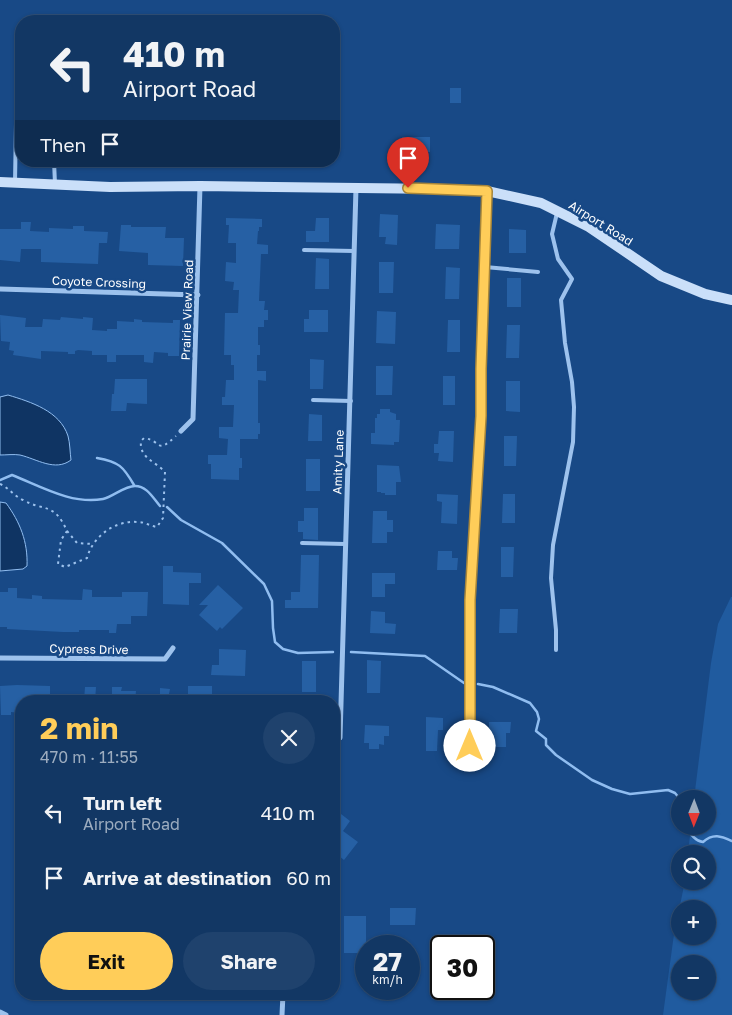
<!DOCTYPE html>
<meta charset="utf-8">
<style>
:root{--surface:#123764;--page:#1f426d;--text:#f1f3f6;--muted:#9cacbf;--line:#315178;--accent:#ffcd59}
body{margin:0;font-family:"Golos Text",sans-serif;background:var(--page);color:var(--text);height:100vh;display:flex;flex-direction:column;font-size:19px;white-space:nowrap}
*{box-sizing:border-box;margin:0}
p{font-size:16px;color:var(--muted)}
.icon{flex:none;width:28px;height:28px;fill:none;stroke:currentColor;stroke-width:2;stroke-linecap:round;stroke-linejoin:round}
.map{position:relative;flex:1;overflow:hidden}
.drawer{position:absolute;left:15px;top:695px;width:325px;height:305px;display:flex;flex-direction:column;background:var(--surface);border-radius:20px;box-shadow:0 1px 4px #0004,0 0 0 1px var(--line)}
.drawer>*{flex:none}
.banner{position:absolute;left:15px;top:15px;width:325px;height:152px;border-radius:20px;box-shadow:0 1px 4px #0004,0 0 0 1px var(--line);background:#123764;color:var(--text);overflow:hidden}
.needle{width:32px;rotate:181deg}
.controls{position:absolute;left:671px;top:790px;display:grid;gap:10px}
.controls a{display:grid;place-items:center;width:45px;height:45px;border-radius:50%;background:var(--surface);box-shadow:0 1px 4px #0004,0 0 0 1px var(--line);font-size:25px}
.speed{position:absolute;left:355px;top:935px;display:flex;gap:10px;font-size:25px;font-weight:700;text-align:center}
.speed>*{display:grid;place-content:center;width:65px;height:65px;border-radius:50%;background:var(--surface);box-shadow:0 1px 4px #0004,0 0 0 1px var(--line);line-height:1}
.speed small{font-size:12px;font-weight:400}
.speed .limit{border:2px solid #111;border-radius:8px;background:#fff;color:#111}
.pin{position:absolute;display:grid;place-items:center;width:42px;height:42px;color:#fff;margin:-51px -21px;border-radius:50% 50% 50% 0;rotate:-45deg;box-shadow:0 0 5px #0007}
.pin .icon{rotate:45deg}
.me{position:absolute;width:55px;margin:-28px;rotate:0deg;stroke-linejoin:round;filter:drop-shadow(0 0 4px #0008)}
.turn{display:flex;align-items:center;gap:18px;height:105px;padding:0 25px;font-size:22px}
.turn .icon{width:65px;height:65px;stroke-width:2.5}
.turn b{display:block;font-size:35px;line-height:42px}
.then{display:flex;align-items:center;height:48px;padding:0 25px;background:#0003;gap:10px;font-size:19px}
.round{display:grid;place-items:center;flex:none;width:52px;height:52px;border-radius:26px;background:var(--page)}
.summary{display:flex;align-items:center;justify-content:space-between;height:85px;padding:0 25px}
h1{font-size:30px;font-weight:700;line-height:38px;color:var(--accent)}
.cta{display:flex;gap:10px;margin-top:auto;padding:10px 25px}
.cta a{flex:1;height:58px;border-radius:30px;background:var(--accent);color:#111;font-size:20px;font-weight:700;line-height:58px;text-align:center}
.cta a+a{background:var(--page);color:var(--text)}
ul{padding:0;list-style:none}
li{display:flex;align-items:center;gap:15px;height:65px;padding:0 25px}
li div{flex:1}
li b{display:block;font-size:19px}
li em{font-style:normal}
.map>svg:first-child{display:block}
.green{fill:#205b9f;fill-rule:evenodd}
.water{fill:#0f3463;stroke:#90bdf0}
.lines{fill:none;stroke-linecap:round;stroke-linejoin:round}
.stream{stroke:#90bdf0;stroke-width:2.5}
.building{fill:#2660a4}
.path{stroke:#9dc2ed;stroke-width:2;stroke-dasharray:2.5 4;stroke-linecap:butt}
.lane{stroke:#9dc2ed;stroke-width:4}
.street{stroke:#9dc2ed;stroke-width:5}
.secondary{stroke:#cadff9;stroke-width:10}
.route-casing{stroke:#a6853a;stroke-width:12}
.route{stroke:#ffcd59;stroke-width:9}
.labels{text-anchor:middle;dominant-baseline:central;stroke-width:5;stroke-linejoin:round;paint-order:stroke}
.street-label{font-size:12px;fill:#fff;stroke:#184986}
</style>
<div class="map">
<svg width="732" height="1015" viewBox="0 0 732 1015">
<rect width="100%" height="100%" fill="#184986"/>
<!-- green -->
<path class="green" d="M731 597H732V1015H663L674 934 685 881H708V854H688L691 826H708V799H694L711 663 718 624ZM680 909H708V936H680ZM680 964H708V991H680Z"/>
<!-- water -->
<g class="water">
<path d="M8 395C31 402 60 411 68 436 70 443 70 453 71 460 55 472 37 459 20 455 14 454 6 455 0 455V397Z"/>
<path d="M0 502 6 503C20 522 28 542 27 566L23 569 0 571Z"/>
</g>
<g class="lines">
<!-- stream -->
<g class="stream">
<path d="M97 458C119 462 123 466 134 485"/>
<path d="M0 480 12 475C40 486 72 505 103 499 113 497 124 486 135 486 147 486 153 498 160 506"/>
<path d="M167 507 181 520 222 543 264 584 272 601 273 628 275 642 283 649 298 653 333 652"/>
<path d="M351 652 425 656 464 683"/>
<path d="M478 684 493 687 530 703 537 712 539 719 536 731 546 739V745L556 755 592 780 612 789 630 794 668 790 675 793 680 799"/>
<path d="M687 826C690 834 694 841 703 842 713 833 721 836 732 841"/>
</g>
</g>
<!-- building -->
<g class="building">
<path d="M15 78H21V108H14Z"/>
<rect x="450" y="88" width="11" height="15"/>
<path d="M402 137H430V152H401Z"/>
<path d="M380 214 398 215 397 245 385 244 386 237H379Z"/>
<path d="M226 218 262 219V227H259V231H258L257 244 268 245V254H261L259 301H265L264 310H268V320H264V327H258V345H260V355H257V371H266V381L258 380V423H260V434H258V439H240V458H242V468H239V480L211 479V464H208V455H227L228 439 219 438V427H233L234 405H222V397H225L226 380H234V365H231V355H224L225 313H238L239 290H233L234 282 225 281 226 262 236 263V243H228L229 225H226Z"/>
<path d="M316 218H329V242H306V231H315Z"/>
<path d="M21 222H31L30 231 49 232V228L73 229V226H84V231L108 232 107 243H99L98 264 41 262V249H21L20 262 0 260V229H21Z"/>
<path d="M436 224 460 225 459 249H435Z"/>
<path d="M121 225H131V227H166L165 238H184L183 266 148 265V253L119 251Z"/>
<path d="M509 229 526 230V253H509Z"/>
<path d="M316 258 329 259V289H315Z"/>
<path d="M379 262H394L393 293H379Z"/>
<path d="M446 267 460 268 459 299H445Z"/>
<rect x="507" y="278" width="14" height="29"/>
<path d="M309 310H328V332H304V319H309Z"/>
<path d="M377 311 396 312 395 344 376 343Z"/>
<path d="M0 315 26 318 25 327H42L43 319 60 320 61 317 83 319V317L93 318 92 330 107 331V329H117V321L134 322V319L142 320V322L173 323V320H180L179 356H168V353L154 352 153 363 144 362V355H116V362H107V355H92V351L78 350 75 351V354H68V352L41 351V359L13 355 14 351 9 350 10 342 1 341Z"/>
<path d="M448 320H460V352H447Z"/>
<path d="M507 325H520L519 358H506Z"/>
<path d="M310 359 324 360 323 389H310Z"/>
<path d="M376 366H393L392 395H376Z"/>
<rect x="443" y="376" width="12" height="29"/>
<path d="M115 379H147V404L127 403 126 411H111L112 394H114Z"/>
<path d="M506 381H520V412L506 411Z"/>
<path d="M380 409H390V412L396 414V420H400L399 442H394V445L371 444V433H375V418H377V414H380Z"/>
<path d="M309 414 322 415V441H308Z"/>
<path d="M439 431H454L453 462 438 461 439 453H434V444H438Z"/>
<path d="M504 436H517L516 466H504Z"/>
<rect x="306" y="459" width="14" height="32"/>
<path d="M377 465 399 466 401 482H396V495H385V493H381V492H377Z"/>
<path d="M437 494 458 495 457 524 441 523 442 502 437 501Z"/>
<path d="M503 494H515V523H502Z"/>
<path d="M304 508H318V540L303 539V532H298V521H304Z"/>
<path d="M373 511H387V520H393V532H387V543H372Z"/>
<path d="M501 547H514L513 577H501Z"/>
<path d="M438 551H452V558H458L457 570H437Z"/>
<path d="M301 555H319L318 608H285V600H291V592H300Z"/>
<path d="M163 566H173V572L201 573V583H189V605L163 604Z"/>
<path d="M372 573H395V584H385V597H372Z"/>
<path d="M218 585 243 608 222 629 220 627 217 631 199 615 208 605H199Z"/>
<path d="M8 588H17V598L32 599V595L42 596V599L82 600 83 589 92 590V597H122V592H148L147 616H131V624H117L116 633H109V630H79V632H63L7 629V627H0V592H8Z"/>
<path d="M500 609H518L517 633H499Z"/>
<path d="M371 611 385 612V623L396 624 395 634 370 633Z"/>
<path d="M219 649 246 650 245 676 211 675 212 665H219Z"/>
<path d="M367 660 381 661 380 693H367Z"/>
<rect x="302" y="661" width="14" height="31"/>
<path d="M17 685 50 686V694L68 695V701H21V713L11 712V715H1L0 686Z"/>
<path d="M188 686H212V701H160V688L170 689 169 694 188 695Z"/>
<path d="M85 687H96L95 701H84Z"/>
<path d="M112 687H122L121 691H136L135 701H112Z"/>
<path d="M426 717 443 718V730H438L437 751H426Z"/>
<path d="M489 722H511L510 733H506V747H489Z"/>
<path d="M365 725 389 726V736H384V745L379 744V749H369V743H364Z"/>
<path d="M341 814 350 821 343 831 358 842 344 860 334 852V823Z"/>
<path d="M390 908H416L415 925H390Z"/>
<rect x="344" y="916" width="22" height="37"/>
</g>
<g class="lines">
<!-- path -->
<g class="path">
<path d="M0 484C9 488 14 496 23 500 45 512 54 502 67 531L61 540 58 564 65 567 87 558C93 536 115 520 138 522 145 522 150 526 157 527L163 518 165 472C155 461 139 458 141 441L144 438C163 441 155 455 176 436"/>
<path d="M67 531 77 543 93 544"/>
</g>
<!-- lane -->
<g class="lane">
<path d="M54 161 55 184"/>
<path d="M15 182 16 124"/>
<path d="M304 250 354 251"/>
<path d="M485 267 538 272"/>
<path d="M313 400 351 401"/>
<path d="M302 543 345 544"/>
<path d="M556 650V630L551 578 553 545 573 442 574 407 572 382 565 343 561 300 572 279 558 259 552 234 557 213"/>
</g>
<!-- street -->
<g class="street">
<path d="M0 289 198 295"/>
<path d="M181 431 193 419 200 186"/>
<path d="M0 658 165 659 173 648"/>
<path d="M340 738 356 188"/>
<path d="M470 746 469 600 481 417V369L487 191"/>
<path d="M0 1012 6 1015"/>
<path d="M282 1015 283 994"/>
</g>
<!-- secondary -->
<path class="secondary" d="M0 182 110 187 200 186 442 189 487 191 541 203 589 227 661 276 705 294 732 300"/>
</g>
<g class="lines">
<defs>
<path id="route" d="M408 188 487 191 481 369V416L470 600V746"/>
</defs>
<!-- route casing -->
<use href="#route" class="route-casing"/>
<!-- route -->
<use href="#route" class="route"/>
</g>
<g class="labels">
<!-- street labels -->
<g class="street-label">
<text transform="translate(601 223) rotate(32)">Airport Road</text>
<text transform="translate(99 282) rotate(2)">Coyote Crossing</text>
<text transform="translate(187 310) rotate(-88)">Prairie View Road</text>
<text transform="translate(338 462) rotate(-88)">Amity Lane</text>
<text transform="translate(89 649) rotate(1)">Cypress Drive</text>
</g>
</g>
</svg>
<div class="controls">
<a><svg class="needle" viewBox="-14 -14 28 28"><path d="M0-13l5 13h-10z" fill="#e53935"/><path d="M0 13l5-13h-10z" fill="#9cacbf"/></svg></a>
<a><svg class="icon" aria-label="search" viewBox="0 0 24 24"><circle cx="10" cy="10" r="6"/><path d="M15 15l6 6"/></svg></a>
<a>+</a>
<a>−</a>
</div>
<div class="speed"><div>27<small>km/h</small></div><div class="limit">30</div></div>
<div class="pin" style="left:408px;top:188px;background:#d93025"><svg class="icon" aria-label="arrive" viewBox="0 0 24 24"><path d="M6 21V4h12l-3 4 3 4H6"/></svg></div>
<svg class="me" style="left:470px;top:746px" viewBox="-20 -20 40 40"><circle r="19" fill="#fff"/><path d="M0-13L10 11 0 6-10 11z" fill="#ffcd59"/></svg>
<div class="banner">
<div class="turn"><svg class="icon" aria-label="left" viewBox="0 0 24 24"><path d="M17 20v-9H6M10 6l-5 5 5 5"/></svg><div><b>410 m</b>Airport Road</div></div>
<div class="then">Then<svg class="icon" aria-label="arrive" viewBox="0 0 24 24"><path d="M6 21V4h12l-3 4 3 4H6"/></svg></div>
</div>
<section class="drawer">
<div class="summary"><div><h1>2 min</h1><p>470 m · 11:55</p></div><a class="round"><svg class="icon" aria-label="close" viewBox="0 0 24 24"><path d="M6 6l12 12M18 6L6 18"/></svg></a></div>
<ul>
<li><svg class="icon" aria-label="left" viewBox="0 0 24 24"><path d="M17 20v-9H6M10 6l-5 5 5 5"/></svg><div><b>Turn left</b><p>Airport Road</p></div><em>410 m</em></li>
<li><svg class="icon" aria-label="arrive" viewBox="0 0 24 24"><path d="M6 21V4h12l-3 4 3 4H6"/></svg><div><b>Arrive at destination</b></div><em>60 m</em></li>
</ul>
<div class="cta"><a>Exit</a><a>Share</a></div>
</section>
</div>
